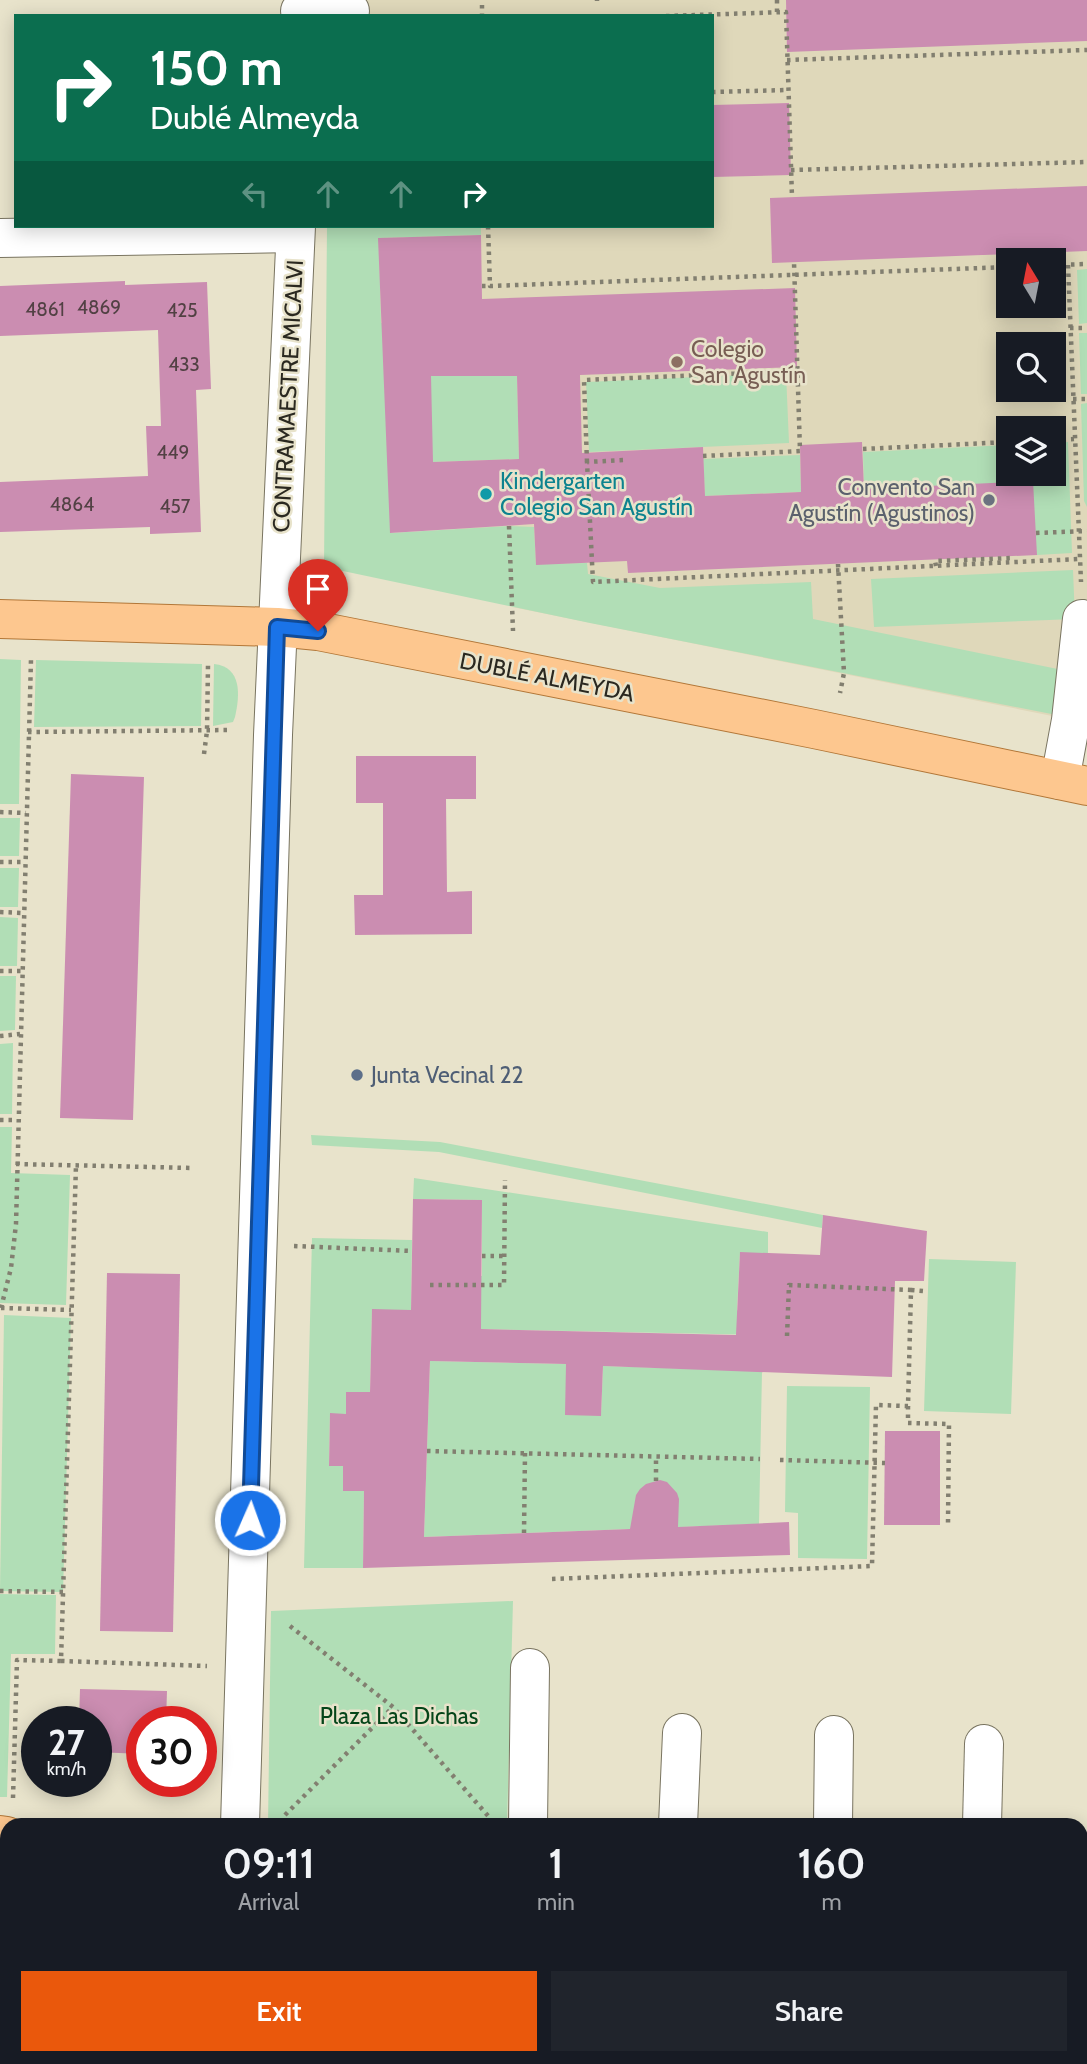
<!DOCTYPE html>
<meta charset="utf-8">
<style>
:root{--surface:#171b24;--page:#20242c;--text:#f1f3f6;--muted:#9ea1a6;--accent:#ea580c}
body{margin:0;font-family:Cabin,sans-serif;background:var(--page);color:var(--text);height:100vh;display:flex;flex-direction:column;font-size:26px;white-space:nowrap}
*{box-sizing:border-box;margin:0}
p{font-size:23px;color:var(--muted)}
.icon{flex:none;width:38px;height:38px;fill:none;stroke:currentColor;stroke-width:2;stroke-linecap:round;stroke-linejoin:round}
.map{position:relative;flex:1;overflow:hidden}
.drawer{position:absolute;left:0px;top:1818px;width:1088px;height:247px;display:flex;flex-direction:column;background:var(--surface);border-radius:21px 21px 0 0;box-shadow:0 4px 18px #0003}
.drawer>*{flex:none}
.hud{position:absolute;left:14px;top:14px;width:700px;height:214px;border-radius:0px;box-shadow:0 4px 18px #0003;background:#0b6e4f;color:#fff;overflow:hidden}
.needle{width:46px;rotate:350deg}
.controls{position:absolute;left:996px;top:248px;display:grid;gap:14px}
.controls a{display:grid;place-items:center;width:70px;height:70px;border-radius:0px;background:var(--surface);box-shadow:0 4px 18px #0003;font-size:35px}
.speed{position:absolute;left:21px;top:1706px;display:flex;gap:14px;font-size:35px;font-weight:700;text-align:center}
.speed>*{display:grid;place-content:center;width:91px;height:91px;border-radius:50%;background:var(--surface);box-shadow:0 4px 18px #0003;line-height:1}
.speed small{font-size:18px;font-weight:400}
.speed .limit{border:10px solid #d22;background:#fff;color:#111}
.pin{position:absolute;display:grid;place-items:center;width:60px;height:60px;color:#fff;margin:-72px -30px;border-radius:50% 50% 50% 0;rotate:-45deg;box-shadow:0 0 7px #0007}
.pin .icon{rotate:45deg}
.me{position:absolute;width:77px;margin:-38px;rotate:2deg;stroke-linejoin:round;filter:drop-shadow(0 0 5px #0008)}
.turn{display:flex;align-items:center;gap:24px;height:147px;padding:0 21px;font-size:32px}
.turn .icon{width:91px;height:91px;stroke-width:2.5}
.turn b{display:block;font-size:49px;line-height:60px}
.lanes{display:flex;align-items:center;height:66px;padding:0 21px;background:#0003;justify-content:center;gap:35px;direction:ltr}
.lanes .off{opacity:.35}
.eta{display:flex;justify-content:space-evenly;align-items:center;height:119px;text-align:center}
.eta b{font-size:42px;font-weight:600;line-height:49px}
.button{display:flex;gap:14px;margin-top:auto;padding:14px 21px}
.button a{flex:1;height:80px;border-radius:0px;background:var(--accent);color:#fff;font-size:28px;font-weight:600;line-height:80px;text-align:center}
.button a+a{background:var(--page);color:var(--text)}
.map>svg:first-child{display:block}
.built{fill:#dfd8ba;fill-rule:evenodd}
.green{fill:#b1deb6}
.building{fill:#cb8db1;fill-rule:evenodd}
.lines{fill:none;stroke-linecap:round;stroke-linejoin:round}
.minor-casing{stroke:#797460;stroke-width:40}
.major-casing{stroke:#b27738;stroke-width:40}
.path{stroke:#827f70;stroke-width:4.5;stroke-dasharray:3.5 5;stroke-linecap:butt}
.minor{stroke:#fff;stroke-width:38}
.major{stroke:#fdc78f;stroke-width:38}
.route-casing{stroke:#114b97;stroke-width:18}
.route{stroke:#1a73e8;stroke-width:12}
.education-dot{fill:#8d6e63;stroke:#e8e3cb;stroke-width:2.5}
.culture-dot{fill:#0f9aa8;stroke:#e8e3cb;stroke-width:2.5}
.worship-dot{fill:#6b7280;stroke:#e8e3cb;stroke-width:2.5}
.service-dot{fill:#5c6f8a;stroke:#e8e3cb;stroke-width:2.5}
.labels{text-anchor:middle;dominant-baseline:central;stroke-width:5;stroke-linejoin:round;paint-order:stroke}
.number-label{font-size:19px;fill:#524144}
.education-label{font-size:23px;fill:#785e54;stroke:#e8e3cb;text-anchor:start}
.street-label{font-size:23px;fill:#2a2820;stroke:#e8e3cb}
.culture-label{font-size:23px;fill:#0d838f;stroke:#e8e3cb;text-anchor:start}
.worship-label{font-size:23px;fill:#5b616d;stroke:#e8e3cb;text-anchor:end}
.service-label{font-size:23px;fill:#4e5e75;stroke:#e8e3cb;text-anchor:start}
.park-label{font-size:23px;fill:#054519;stroke:#e8e3cb}
</style>
<div class="map">
<svg width="1087" height="2064" viewBox="0 0 1087 2064">
<rect width="100%" height="100%" fill="#e8e3cb"/>
<!-- built -->
<path class="built" d="M350 0H1087V723L512 607 345 380 353 226H712V16H351ZM1008 261H1054V306H1008ZM1008 345H1054V390H1008ZM1008 429H1054V474H1008Z"/>
<!-- green -->
<g class="green">
<path d="M327 226H481V235L379 238 381 323 483 321 484 376H517L519 459 433 462 390 533 509 526 534 527 536 564 587 563 588 574 660 588 811 582 813 619 1087 675V721L590 623 324 567Z"/>
<path d="M1087 269V323L1079 324 1077 270Z"/>
<path d="M1079 333H1087V394H1081Z"/>
<path d="M786 373 789 443 589 452 586 382Z"/>
<path d="M1087 403V507L1084 501 1081 404Z"/>
<path d="M1068 442 1072 553 1037 555 864 489 863 452 1008 445V474H1054V443Z"/>
<path d="M800 455 801 492 705 496 703 459Z"/>
<path d="M1073 570 1075 619 874 627 871 579Z"/>
<path d="M0 659 21 660 19 804H0Z"/>
<path d="M36 660 202 664 201 726 34 727Z"/>
<path d="M214 664C242 667 240 695 235 717L233 722 213 726Z"/>
<path d="M0 818H20L19 856H0Z"/>
<path d="M0 868H19L18 907H0Z"/>
<path d="M0 917 18 918 17 966H0Z"/>
<path d="M0 976H16L15 1030 0 1031Z"/>
<path d="M13 1043 12 1114H0V1044Z"/>
<path d="M0 1127H12L11 1173 70 1175 66 1305 0 1303Z"/>
<path d="M311 1135 440 1142 823 1215 822 1228 439 1152 312 1145Z"/>
<path d="M414 1178 768 1232V1254L740 1253 737 1310 765 1335 429 1328 431 1275 482 1276V1200L413 1199Z"/>
<path d="M312 1238 412 1240 411 1310H372L370 1392H346V1414H330L329 1465 343 1466V1491H364L363 1568H304Z"/>
<path d="M929 1259 1016 1262 1011 1414 924 1411Z"/>
<path d="M4 1315 71 1318 63 1592 0 1591Z"/>
<path d="M430 1361 566 1364V1415H601L603 1366 762 1371 759 1524 424 1537Z"/>
<path d="M787 1386 870 1387 867 1559 798 1558V1513L785 1512Z"/>
<path d="M0 1594 56 1595 55 1654H11L7 1797H0Z"/>
<path d="M513 1601 507 1825H268L271 1611Z"/>
</g>
<!-- building -->
<g class="building">
<path d="M786 0H1087V41L787 52Z"/>
<path d="M789 103 791 175 712 177V105Z"/>
<path d="M1087 186V251L772 263 770 198Z"/>
<path d="M481 235 482 299 795 288 797 367 580 375 582 453 703 447 705 496 801 492 800 445 862 442 864 489 1033 481 1037 555 628 573 627 561 536 565 534 524 390 533 378 238ZM431 376H517L519 459 433 462Z"/>
<path d="M125 281V285L207 282 211 389 196 390 201 532 150 534V527L0 532V482L148 476 146 426H161L158 330 0 336V286Z"/>
<path d="M356 756H476V799H446L447 892 472 891V934L355 935 354 895H383V803H356Z"/>
<path d="M71 774 144 777 133 1120 60 1118Z"/>
<path d="M413 1199 482 1200 481 1329 736 1335 740 1252 820 1255 823 1215 927 1231 924 1281H895L892 1377 603 1366 601 1416 565 1415 566 1364 430 1361 424 1537 630 1529 636 1495 640 1489 646 1484 660 1480 667 1482 677 1493 679 1499 678 1527 789 1522 790 1555 363 1568 364 1491H343V1466H329L330 1413 346 1414V1392H370L372 1309 411 1310Z"/>
<path d="M107 1273 180 1274 173 1632 100 1631Z"/>
<path d="M885 1431H940V1525H884Z"/>
<path d="M80 1689 167 1691 166 1722H142V1754L96 1752V1722H79Z"/>
</g>
<g class="lines">
<defs>
<g id="minor">
<path d="M300 11H350"/>
<path d="M0 238 295 233"/>
<path d="M1060 780 1071 720 1082 619"/>
<path d="M240 1825 273 735 296 226"/>
<path d="M528 1825 530 1668"/>
<path d="M678 1825 682 1733"/>
<path d="M833 1825 834 1735"/>
<path d="M982 1825 984 1744"/>
<path d="M284 2064V2058"/>
<path d="M653 2064V2058"/>
<path d="M977 2064V2058"/>
</g>
<g id="major">
<path d="M0 619 277 627 318 631 814 729 1087 786"/>
<path d="M0 1835 7 1836"/>
<path d="M1082 1921 1087 1922"/>
</g>
</defs>
<!-- minor casing -->
<use href="#minor" class="minor-casing"/>
<!-- major casing -->
<use href="#major" class="major-casing"/>
<!-- path -->
<g class="path">
<path d="M597 0V1"/>
<path d="M777 0V12"/>
<path d="M482 5V16"/>
<path d="M666 16 786 12 792 197"/>
<path d="M787 60 1087 50"/>
<path d="M712 92 788 90"/>
<path d="M791 170 1087 162"/>
<path d="M488 226 490 286 1008 267"/>
<path d="M1054 265 1087 264"/>
<path d="M1068 265 1081 582"/>
<path d="M482 286H490"/>
<path d="M1070 328H1087"/>
<path d="M1073 399H1087"/>
<path d="M1054 440 1074 439"/>
<path d="M863 449 1008 442"/>
<path d="M703 456 800 451 794 262"/>
<path d="M623 460 587 462 593 582 1079 559"/>
<path d="M587 462 584 380 797 371"/>
<path d="M1022 474 1023 482"/>
<path d="M509 526 513 631"/>
<path d="M1036 533 1087 531"/>
<path d="M838 564 844 673 840 693"/>
<path d="M936 566 935 561 1012 558V556"/>
<path d="M28 732 231 730"/>
<path d="M204 754 207 731 208 665"/>
<path d="M0 812 26 813"/>
<path d="M0 862H25"/>
<path d="M0 912 23 913"/>
<path d="M0 971H22"/>
<path d="M0 1036 20 1034"/>
<path d="M0 1120H17"/>
<path d="M16 1164 194 1168"/>
<path d="M294 1246 412 1251"/>
<path d="M482 1256H504"/>
<path d="M430 1285H504L505 1180"/>
<path d="M911 1290 923 1291"/>
<path d="M1 1308 11 1268 16 1224 31 659"/>
<path d="M1 1308 71 1310"/>
<path d="M908 1406V1423L949 1424 948 1524"/>
<path d="M427 1451 760 1459"/>
<path d="M780 1460 885 1463"/>
<path d="M656 1481V1457"/>
<path d="M524 1533 525 1453"/>
<path d="M552 1579 872 1566 876 1405 908 1406 911 1290 789 1285 787 1336"/>
<path d="M0 1591 63 1592"/>
<path d="M290 1626 393 1707 489 1817"/>
<path d="M61 1661 207 1666"/>
<path d="M13 1798 17 1660 61 1661 76 1165"/>
<path d="M285 1815 393 1707"/>
</g>
<!-- minor -->
<use href="#minor" class="minor"/>
<!-- major -->
<use href="#major" class="major"/>
</g>
<g class="lines">
<defs>
<path id="route" d="M250 1520 277 627 318 631"/>
</defs>
<!-- route casing -->
<use href="#route" class="route-casing"/>
<!-- route -->
<use href="#route" class="route"/>
</g>
<!-- markers -->
<circle class="education-dot" cx="677" cy="362" r="7"/>
<circle class="culture-dot" cx="486" cy="494" r="7"/>
<circle class="worship-dot" cx="989" cy="500" r="7"/>
<circle class="service-dot" cx="357" cy="1075" r="7"/>
<g class="labels">
<!-- number labels -->
<g class="number-label">
<text x="99" y="307">4869</text>
<text x="45" y="309">4861</text>
<text x="182" y="310">425</text>
<text x="184" y="364">433</text>
<text x="173" y="452">449</text>
<text x="72" y="504">4864</text>
<text x="175" y="506">457</text>
</g>
<!-- education labels -->
<g class="education-label">
<text x="691" y="349">Colegio<tspan x="691" dy="26">San Agustín</tspan></text>
</g>
<!-- street labels -->
<g class="street-label">
<text transform="translate(288 396) rotate(-87)">CONTRAMAESTRE MICALVI</text>
<text transform="translate(547 677) rotate(11)">DUBLÉ ALMEYDA</text>
</g>
<!-- culture labels -->
<g class="culture-label">
<text x="500" y="481">Kindergarten<tspan x="500" dy="26">Colegio San Agustín</tspan></text>
</g>
<!-- worship labels -->
<g class="worship-label">
<text x="975" y="487">Convento San<tspan x="975" dy="26">Agustín (Agustinos)</tspan></text>
</g>
<!-- service labels -->
<g class="service-label">
<text x="371" y="1075">Junta Vecinal 22</text>
</g>
<!-- park labels -->
<g class="park-label">
<text x="399" y="1716">Plaza Las Dichas</text>
</g>
</g>
</svg>
<div class="controls">
<a><svg class="needle" viewBox="-14 -14 28 28"><path d="M0-13l5 13h-10z" fill="#e53935"/><path d="M0 13l5-13h-10z" fill="#9ea1a6"/></svg></a>
<a><svg class="icon" aria-label="search" viewBox="0 0 24 24"><circle cx="10" cy="10" r="6"/><path d="M15 15l6 6"/></svg></a>
<a><svg class="icon" aria-label="layers" viewBox="0 0 24 24"><path d="M12 4l9 5-9 5-9-5zM3 14l9 5 9-5"/></svg></a>
</div>
<div class="speed"><div>27<small>km/h</small></div><div class="limit">30</div></div>
<div class="pin" style="left:318px;top:631px;background:#d93025"><svg class="icon" aria-label="arrive" viewBox="0 0 24 24"><path d="M6 21V4h12l-3 4 3 4H6"/></svg></div>
<svg class="me" style="left:250px;top:1520px" viewBox="-20 -20 40 40"><circle r="17" fill="#1a73e8" stroke="#fff" stroke-width="3"/><path d="M0-11L8 9 0 5-8 9z" fill="#fff"/></svg>
<div class="hud">
<div class="turn"><svg class="icon" aria-label="right" viewBox="0 0 24 24"><path d="M7 20v-9h11M14 6l5 5-5 5"/></svg><div><b>150 m</b>Dublé Almeyda</div></div>
<div class="lanes"><svg class="icon off" aria-label="left" viewBox="0 0 24 24"><path d="M17 20v-9H6M10 6l-5 5 5 5"/></svg><svg class="icon off" aria-label="ahead" viewBox="0 0 24 24"><path d="M12 20V5M6 11l6-6 6 6"/></svg><svg class="icon off" aria-label="ahead" viewBox="0 0 24 24"><path d="M12 20V5M6 11l6-6 6 6"/></svg><svg class="icon" aria-label="right" viewBox="0 0 24 24"><path d="M7 20v-9h11M14 6l5 5-5 5"/></svg></div>
</div>
<section class="drawer">
<div class="eta">
<div><b>09:11</b><p>Arrival</p></div>
<div><b>1</b><p>min</p></div>
<div><b>160</b><p>m</p></div>
</div>
<div class="button"><a>Exit</a><a>Share</a></div>
</section>
</div>
